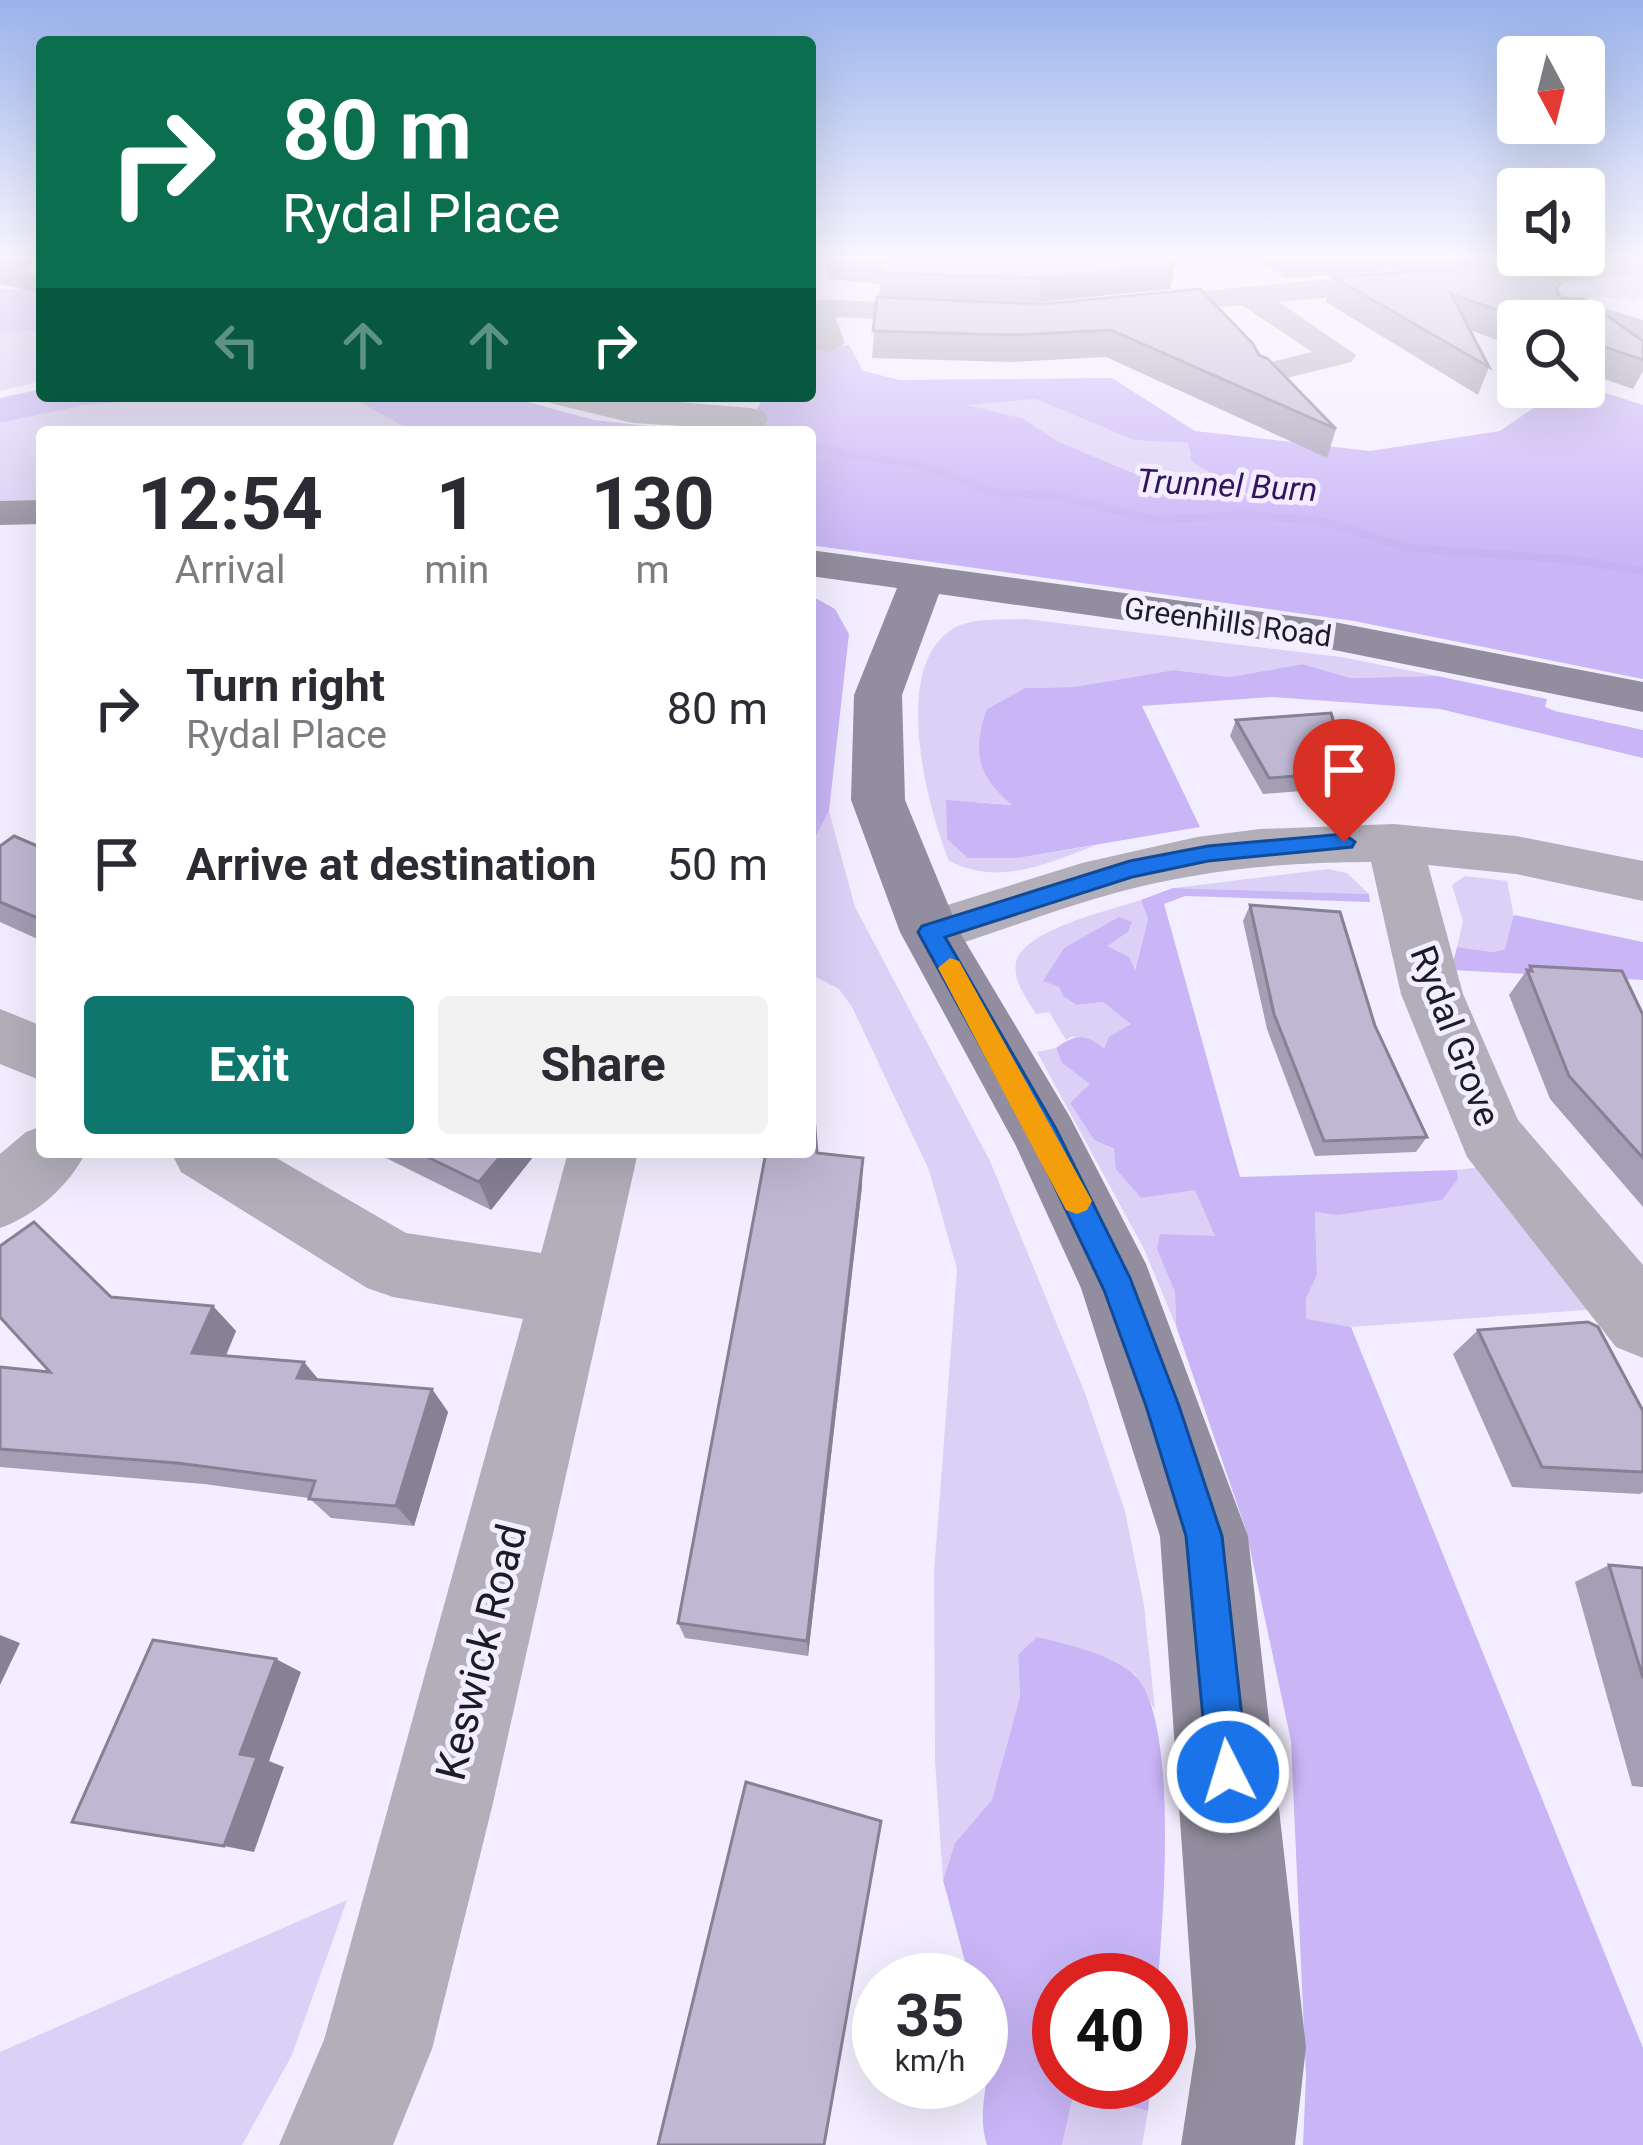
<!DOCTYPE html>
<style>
:root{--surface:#fff;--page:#f2f2f3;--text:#2b2b33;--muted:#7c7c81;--accent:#0f766e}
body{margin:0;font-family:Roboto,sans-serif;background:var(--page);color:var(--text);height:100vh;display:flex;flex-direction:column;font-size:45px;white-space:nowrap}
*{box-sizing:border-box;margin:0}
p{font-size:39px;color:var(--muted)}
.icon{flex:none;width:66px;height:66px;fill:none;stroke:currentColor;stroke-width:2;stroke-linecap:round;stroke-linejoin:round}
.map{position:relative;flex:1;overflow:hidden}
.side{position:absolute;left:36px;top:426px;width:780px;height:732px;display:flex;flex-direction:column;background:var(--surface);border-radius:12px;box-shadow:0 12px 48px #0002}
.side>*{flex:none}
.guide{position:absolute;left:36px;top:36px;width:780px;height:366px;border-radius:12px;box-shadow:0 12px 48px #0002;background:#0b6e4f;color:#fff;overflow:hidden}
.needle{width:78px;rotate:173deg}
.tools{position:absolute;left:1497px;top:36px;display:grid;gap:24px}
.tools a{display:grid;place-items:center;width:108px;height:108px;border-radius:12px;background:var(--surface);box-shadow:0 12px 48px #0002;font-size:60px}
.speed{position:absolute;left:852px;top:1953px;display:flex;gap:24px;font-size:60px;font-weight:700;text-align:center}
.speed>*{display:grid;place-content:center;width:156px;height:156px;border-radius:50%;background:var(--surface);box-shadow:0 12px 48px #0002;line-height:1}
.speed small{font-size:30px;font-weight:400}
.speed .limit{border:18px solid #d22;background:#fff;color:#111}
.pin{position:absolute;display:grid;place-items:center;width:102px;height:102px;color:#fff;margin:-123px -51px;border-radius:50% 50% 50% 0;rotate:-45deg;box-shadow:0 0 12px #0007}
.pin .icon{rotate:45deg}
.me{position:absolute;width:132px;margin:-66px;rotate:355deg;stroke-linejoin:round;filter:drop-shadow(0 0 9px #0008)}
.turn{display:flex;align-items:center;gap:42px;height:252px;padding:0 48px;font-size:54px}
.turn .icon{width:156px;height:156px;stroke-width:2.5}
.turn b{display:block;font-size:84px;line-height:102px}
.lanes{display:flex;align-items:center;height:114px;padding:0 48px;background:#0003;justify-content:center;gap:60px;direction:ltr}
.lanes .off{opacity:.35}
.eta{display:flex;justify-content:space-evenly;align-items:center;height:204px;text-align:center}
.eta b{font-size:72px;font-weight:700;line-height:84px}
.cta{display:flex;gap:24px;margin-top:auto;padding:24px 48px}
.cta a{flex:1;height:138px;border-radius:12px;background:var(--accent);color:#fff;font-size:48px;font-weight:700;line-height:138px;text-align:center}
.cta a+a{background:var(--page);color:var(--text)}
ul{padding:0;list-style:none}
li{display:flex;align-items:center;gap:36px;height:156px;padding:0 48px}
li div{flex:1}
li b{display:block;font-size:45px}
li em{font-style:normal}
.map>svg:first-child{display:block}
.green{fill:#dbd1f6}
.forest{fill:#c9b6f7;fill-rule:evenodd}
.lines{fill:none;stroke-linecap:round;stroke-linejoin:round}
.stream{fill:#c5b2f2;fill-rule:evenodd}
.street{fill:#b2aeba;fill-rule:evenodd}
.secondary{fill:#938e9f;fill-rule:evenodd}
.wall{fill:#a59eb5}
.shaded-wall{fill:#868194}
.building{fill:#c0b8d3;stroke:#868194;stroke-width:3}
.route{fill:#1a73e8;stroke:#114b97;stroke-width:3}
.slow{fill:#f59e0b}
.labels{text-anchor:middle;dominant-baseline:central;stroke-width:10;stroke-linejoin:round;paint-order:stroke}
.far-street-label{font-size:30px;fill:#1d1b24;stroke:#f3eeff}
.far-water-label{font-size:33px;font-style:italic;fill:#34145e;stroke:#f3eeff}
.street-label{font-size:36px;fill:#1d1b24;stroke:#f3eeff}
.near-street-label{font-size:42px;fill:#1d1b24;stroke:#f3eeff}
</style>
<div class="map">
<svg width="1643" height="2145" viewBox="0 0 1643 2145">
<rect width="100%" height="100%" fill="#f3eeff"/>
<!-- green -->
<g class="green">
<path d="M1643 267V300L1598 297 1594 304 1483 285 1548 284 1566 294 1596 291 1576 276Z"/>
<path d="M42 330V381L0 391V333Z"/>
<path d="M203 396H348L412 431 462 428 476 432H42V501H0V423L85 405Z"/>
<path d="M1035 399 1134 440 1189 443V454L1266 500 1267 505 1180 471 1138 475 1057 441 1024 419 961 405Z"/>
<path d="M1026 619 1341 657 1437 676 1350 678 1303 664 1230 677 1174 670 1074 687 1025 688 987 709 1015 805 976 802 1018 858 1097 845C1047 863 1001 887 949 861 927 807 887 657 960 625 979 618 1006 620 1026 619Z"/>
<path d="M829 811 855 907 990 1161 1085 1393 1125 1511 1144 1605 1155 1710 1135 1674 1018 1655 1020 1696 992 1801 955 1843 943 1880 935 1760 934 1573 957 1269 929 1170 852 1007 839 989 810 974V847Z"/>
<path d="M1328 869 1347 873 1369 894 1174 888Z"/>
<path d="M1465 876 1507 881 1515 922 1505 949 1493 952 1457 947 1463 921 1452 885Z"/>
<path d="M1141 900 1148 919 1134 972 1105 946 1128 932 1132 922 1064 948 1044 980 1059 987 1077 1005 1103 1002 1132 1024 1104 1050 1073 1036 1066 1040 1049 1012 1036 1014C1027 999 1012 980 1016 962 1025 929 1111 910 1141 900Z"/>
<path d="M1056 1048 1062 1063 1091 1084 1070 1103 1094 1140 1196 1189 1216 1237 1161 1234 1175 1292 1176 1326 1144 1249 1037 1052Z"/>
<path d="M1481 1167 1598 1309 1351 1327 1306 1320V1299L1317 1275 1315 1212C1351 1217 1432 1204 1458 1179L1457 1170Z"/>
<path d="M347 1900 292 2055 242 2145H0V2052Z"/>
<path d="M1074 2092 1148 2111 1142 2145H1062Z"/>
</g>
<!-- forest -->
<g class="forest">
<path d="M0 289H42V330L0 333Z"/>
<path d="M849 345 863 371 900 380 1112 378 1195 431 1370 451 1500 431 1545 400 1544 387 1584 386 1643 405V679L1354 621 810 545V432H735L750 419 765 396H810V347ZM1035 399 1134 440 1188 443 1192 462 1266 504 1180 471 1138 475 1057 441 1024 419 967 405Z"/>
<path d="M42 389V396H203L85 405 0 423V398Z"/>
<path d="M348 396H506L594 420 702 432 412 431Z"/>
<path d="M810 595 835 609 849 634 829 811 810 847Z"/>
<path d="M1303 664 1350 678 1437 676 1547 699 1545 707 1555 711 1643 730V758L1440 709 1272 697 1142 706 1200 827 1018 858H968L947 839 946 800 1012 805C977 776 972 751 987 709L1025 688 1074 687 1174 670 1230 677Z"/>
<path d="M1173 888 1369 894 1370 902 1185 896 1164 904 1240 1177 1457 1170 1458 1179 1442 1200 1337 1215 1315 1212 1317 1275 1306 1299V1319L1351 1327 1643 2048V2145H1303L1306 2076 1291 1741 1246 1530 1176 1326 1175 1292 1157 1249 1160 1234 1215 1236 1195 1190 1141 1198 1116 1169 1114 1149 1094 1140 1070 1103 1090 1084 1062 1063 1056 1048C1075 1034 1086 1033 1104 1049L1109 1037 1131 1024 1103 1002 1077 1005 1063 996 1059 987 1043 981 1064 948 1119 917 1132 922 1128 932 1107 946 1129 957 1135 970 1148 919 1141 900Z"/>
<path d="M1514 915 1643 942V980L1451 970 1457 947 1493 952 1505 949Z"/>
<path d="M1037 1637C1069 1645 1105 1652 1132 1673 1180 1710 1163 1920 1158 1980H1059V2082H1151L1148 2111 1074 2092 1062 2145H987C977 2115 988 2088 988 2058 987 2032 981 2007 981 1980H970L943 1880 955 1843 992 1800 1020 1696 1018 1655Z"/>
</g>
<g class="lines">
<!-- stream -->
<path class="stream" d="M810 443 926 463 995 488 1059 492 1153 516 1246 511 1322 517 1408 544 1565 555 1643 567V575L1565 563 1407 552 1321 525 1246 519 1153 524 1059 500 993 496 923 470 810 451Z"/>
<!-- street -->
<g class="street">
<path d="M1627 257H1643V273C1522 289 1400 290 1279 302L1356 355 1351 362 1267 383 1255 380 1250 373 1255 366 1312 352 1242 305 1121 317 1105 308 1121 299 1388 273 1547 268Z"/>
<path d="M810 299 964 305 980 314 964 323 835 317 845 343 829 353 817 350 810 336Z"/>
<path d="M1565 306 1604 308 1643 320V340L1584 326V321H1553L1549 316 1554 309Z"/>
<path d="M544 396H609L750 408 763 411 768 419 763 427 750 430 632 423 550 403Z"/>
<path d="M1394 824 1516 836 1643 861V901L1516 874 1428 865 1463 994 1518 1120 1643 1265V1358L1616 1347 1467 1157 1401 994 1371 862C1284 862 1198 870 1115 893 1052 910 992 935 930 953L909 947 900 932 909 917 1082 863 1197 837 1260 829Z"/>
<path d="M0 1009 42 1026V1081L0 1064Z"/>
<path d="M42 1126V1152H86C69 1186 36 1215 0 1228V1154L26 1132Z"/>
<path d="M171 1152H266L406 1233 541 1253 568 1152H638L493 1803 432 2049 393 2145H279L324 2040 523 1319 393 1297 367 1288 181 1172Z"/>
</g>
<!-- secondary -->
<g class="secondary">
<path d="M39 257 21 270 42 275V293L0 284V258Z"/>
<path d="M42 500V524L0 525V501Z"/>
<path d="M810 550 1329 621 1643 682V712L1329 649 939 594 902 695 905 800 959 931 1070 1117 1146 1264 1248 1536 1306 2047 1295 2145H1181L1196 2047 1160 1536 1081 1288 1016 1146 900 932 851 800 854 695 897 588 810 576Z"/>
</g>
</g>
<!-- wall -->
<g class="wall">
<path d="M823 257H1167L1175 266 1170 289 1039 302 879 296 880 284 829 279Z"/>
<path d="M1254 257H1491L1488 265 1285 278 1254 259Z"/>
<path d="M1333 277 1556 291 1561 298 1643 341V371L1633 389 1584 372V321H1518V348L1470 330 1489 367 1478 395 1326 302Z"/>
<path d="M877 297 1253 344 1259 355 1336 429 1327 458 1106 357 1011 362 872 358Z"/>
<path d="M1236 720 1348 772 1341 788 1263 794 1230 736Z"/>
<path d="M0 846 42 848V941L0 922Z"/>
<path d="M1250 905 1375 1026 1427 1137 1416 1152 1315 1156 1267 1029 1243 921Z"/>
<path d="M1530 966 1643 1015V1207L1550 1099 1509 995Z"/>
<path d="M374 1152H537L491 1210Z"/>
<path d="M817 1153 862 1186 808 1656 685 1638 678 1623Z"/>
<path d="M112 1297 213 1306 236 1331 226 1356 319 1380 432 1389 448 1412 414 1526 331 1518 309 1498 204 1484 0 1467V1367L50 1372Z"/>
<path d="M1478 1330 1643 1411V1492L1640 1494 1512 1487 1453 1354Z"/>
<path d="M1609 1565 1643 1568V1787L1632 1786 1575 1582Z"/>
</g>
<!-- shaded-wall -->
<g class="shaded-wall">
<path d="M1175 266 1170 289 1039 302 1042 278Z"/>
<path d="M504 1152H537L491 1210 479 1182Z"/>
<path d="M863 1158 862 1186 808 1656 807 1641Z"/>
<path d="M213 1306 236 1331 216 1377 192 1353Z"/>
<path d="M304 1362 324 1386 297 1378Z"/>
<path d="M432 1389 448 1412 414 1526 396 1506Z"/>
<path d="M0 1635 20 1643 0 1685Z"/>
<path d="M276 1659 301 1672 269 1761 284 1767 254 1852 224 1846 240 1754Z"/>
</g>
<!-- building -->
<g class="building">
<path d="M844 257H1167L1175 266 1042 278 880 273 882 261Z"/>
<path d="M1532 264 1560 283 1556 290 1561 298 1583 299 1643 341V360L1584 340V321H1529L1451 294 1489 367 1333 277Z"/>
<path d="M1200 289 1253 344 1259 355 1268 359 1336 429 1111 330 1014 335 873 331 877 297 1042 304Z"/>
<path d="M1331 713 1348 772 1269 778 1236 720Z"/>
<path d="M14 836 42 848V920L0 902V846Z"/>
<path d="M1250 905 1340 912 1375 1026 1427 1137 1324 1141 1274 1014Z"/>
<path d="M1530 966 1622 971 1643 1015V1158L1569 1076 1527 970 1532 971Z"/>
<path d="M810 1070 817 1153 863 1158 807 1641 678 1623 766 1152H810Z"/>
<path d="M417 1152H504L479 1182Z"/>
<path d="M34 1222 111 1297 213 1306 192 1353 304 1362 297 1378 432 1389 396 1506 309 1499 315 1481 177 1463 0 1449V1367L50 1372 0 1317V1246Z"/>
<path d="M1588 1322 1598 1327 1643 1411V1472L1542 1467 1478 1330Z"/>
<path d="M1609 1565 1643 1568V1678Z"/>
<path d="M153 1640 276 1659 240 1754 257 1757 224 1846 72 1822Z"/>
<path d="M746 1782 881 1821 824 2145H658Z"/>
</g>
<!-- sky -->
<linearGradient id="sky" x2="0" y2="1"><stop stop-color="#9ab3ec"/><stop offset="0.46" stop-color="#faf7ff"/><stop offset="1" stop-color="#faf7ff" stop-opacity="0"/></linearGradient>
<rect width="1643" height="558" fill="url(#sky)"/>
<!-- route -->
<path class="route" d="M1344 834 1355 842 1352 847 1208 861 1132 877 945 937 1056 1129 1130 1278 1179 1406 1222 1536 1248 1772 1242 1786 1228 1792 1214 1786 1208 1772 1186 1536 1146 1406 1104 1290 1034 1143 918 932 922 926 1130 861 1208 846Z"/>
<!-- slow -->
<path class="slow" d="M950 958 959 961 1087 1192 1092 1201 1087 1210 1077 1214 1066 1210 938 968Z"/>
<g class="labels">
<!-- far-street labels -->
<g class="far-street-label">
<text transform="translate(1228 622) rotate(8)">Greenhills Road</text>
</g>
<!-- far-water labels -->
<g class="far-water-label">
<text transform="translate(1227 485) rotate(3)">Trunnel Burn</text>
</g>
<!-- street labels -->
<g class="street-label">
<text transform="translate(1455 1036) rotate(69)">Rydal Grove</text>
</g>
<!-- near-street labels -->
<g class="near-street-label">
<text transform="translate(481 1652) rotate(-76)">Keswick Road</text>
</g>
</g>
</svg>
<div class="tools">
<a><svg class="needle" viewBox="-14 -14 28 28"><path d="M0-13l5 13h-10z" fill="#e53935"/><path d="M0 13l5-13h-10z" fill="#7c7c81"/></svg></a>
<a><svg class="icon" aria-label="sound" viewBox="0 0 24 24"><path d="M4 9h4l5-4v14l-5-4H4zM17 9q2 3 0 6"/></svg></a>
<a><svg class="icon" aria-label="search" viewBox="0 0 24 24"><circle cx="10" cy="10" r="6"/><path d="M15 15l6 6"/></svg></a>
</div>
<div class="speed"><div>35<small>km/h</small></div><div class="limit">40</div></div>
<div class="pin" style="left:1344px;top:842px;background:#d93025"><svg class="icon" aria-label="arrive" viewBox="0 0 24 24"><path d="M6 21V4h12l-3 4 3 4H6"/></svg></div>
<svg class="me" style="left:1228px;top:1772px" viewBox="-20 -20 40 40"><circle r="17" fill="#1a73e8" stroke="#fff" stroke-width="3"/><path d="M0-11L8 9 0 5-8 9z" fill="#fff"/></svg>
<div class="guide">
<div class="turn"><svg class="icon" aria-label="right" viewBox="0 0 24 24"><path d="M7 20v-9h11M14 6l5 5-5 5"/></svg><div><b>80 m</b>Rydal Place</div></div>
<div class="lanes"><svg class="icon off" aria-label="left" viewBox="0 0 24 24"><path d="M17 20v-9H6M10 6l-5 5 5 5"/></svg><svg class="icon off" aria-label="ahead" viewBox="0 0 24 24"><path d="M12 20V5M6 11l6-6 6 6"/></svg><svg class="icon off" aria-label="ahead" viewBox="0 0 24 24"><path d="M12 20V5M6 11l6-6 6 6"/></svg><svg class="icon" aria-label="right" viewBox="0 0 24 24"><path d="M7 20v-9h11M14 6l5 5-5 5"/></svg></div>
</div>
<section class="side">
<div class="eta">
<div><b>12:54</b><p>Arrival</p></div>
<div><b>1</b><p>min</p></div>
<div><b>130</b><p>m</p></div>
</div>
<ul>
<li><svg class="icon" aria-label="right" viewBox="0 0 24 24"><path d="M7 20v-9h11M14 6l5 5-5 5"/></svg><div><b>Turn right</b><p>Rydal Place</p></div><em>80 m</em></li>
<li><svg class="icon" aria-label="arrive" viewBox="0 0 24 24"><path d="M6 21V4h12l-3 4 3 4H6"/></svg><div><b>Arrive at destination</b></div><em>50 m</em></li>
</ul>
<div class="cta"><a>Exit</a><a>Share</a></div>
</section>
</div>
